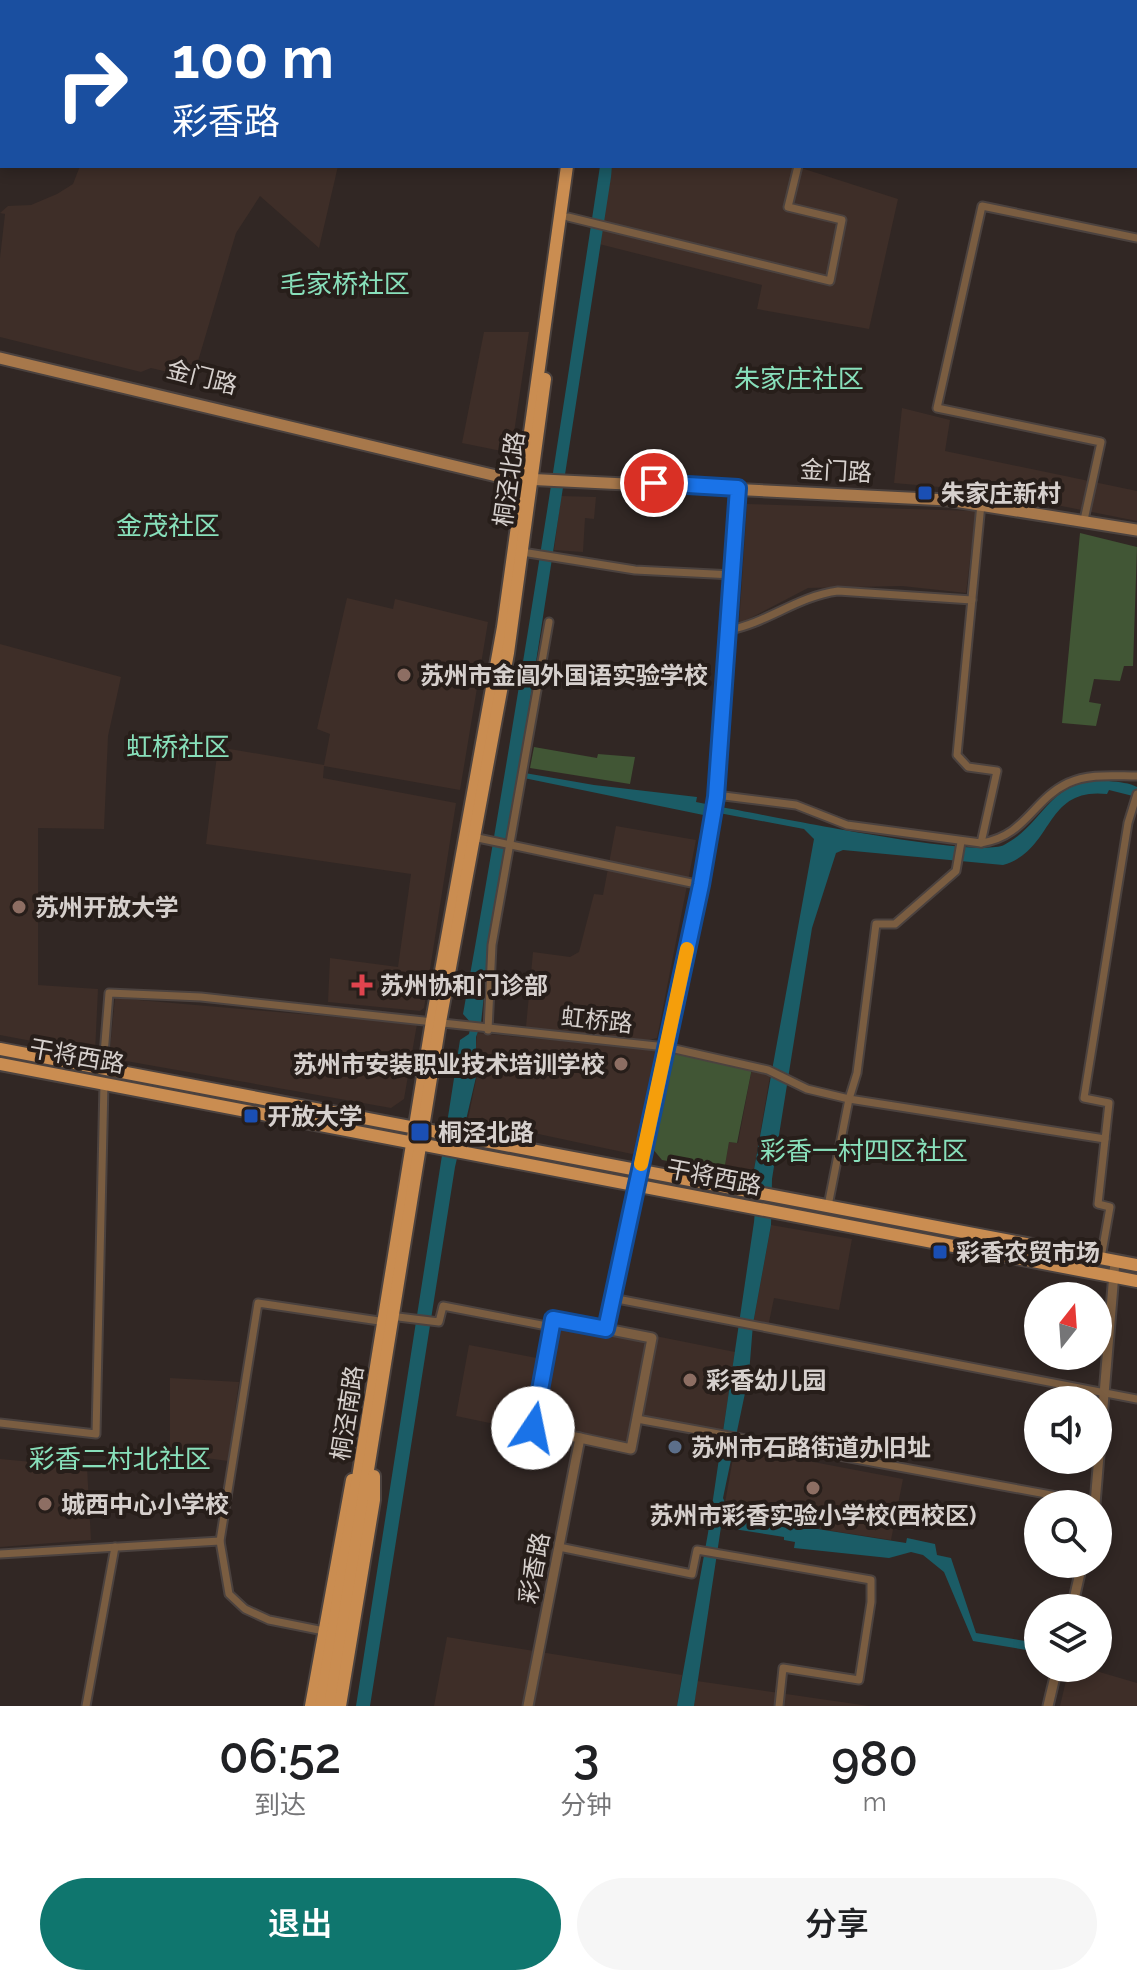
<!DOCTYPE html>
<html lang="zh">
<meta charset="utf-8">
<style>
:root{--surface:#fff;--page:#f6f6f6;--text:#202124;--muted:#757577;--accent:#0f766e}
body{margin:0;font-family:Raleway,"Noto Sans SC",sans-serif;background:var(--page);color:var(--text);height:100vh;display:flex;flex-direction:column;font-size:30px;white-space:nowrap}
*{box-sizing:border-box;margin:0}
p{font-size:26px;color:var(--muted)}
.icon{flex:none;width:44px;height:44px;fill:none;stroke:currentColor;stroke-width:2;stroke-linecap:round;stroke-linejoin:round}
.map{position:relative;height:1706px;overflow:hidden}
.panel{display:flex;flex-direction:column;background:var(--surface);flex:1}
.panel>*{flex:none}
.hud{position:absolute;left:0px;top:0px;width:1138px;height:168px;box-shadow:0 4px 12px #0003;background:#1a4fa0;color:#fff;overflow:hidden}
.needle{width:52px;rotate:17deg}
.buttons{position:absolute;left:1024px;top:1282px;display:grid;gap:16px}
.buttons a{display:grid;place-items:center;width:88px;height:88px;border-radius:50%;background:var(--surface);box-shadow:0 4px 12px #0003;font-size:40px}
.pin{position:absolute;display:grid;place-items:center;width:68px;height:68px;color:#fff;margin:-34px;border:4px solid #fff;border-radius:50%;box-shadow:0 2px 8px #0007}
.me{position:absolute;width:88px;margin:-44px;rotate:11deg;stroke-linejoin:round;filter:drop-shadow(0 0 6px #0008)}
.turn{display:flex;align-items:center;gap:28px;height:168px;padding:0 40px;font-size:36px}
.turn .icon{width:104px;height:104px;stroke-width:2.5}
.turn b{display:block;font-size:56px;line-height:68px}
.eta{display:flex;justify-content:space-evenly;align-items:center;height:136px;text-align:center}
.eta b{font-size:48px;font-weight:600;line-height:56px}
.primary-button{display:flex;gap:16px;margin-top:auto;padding:16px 40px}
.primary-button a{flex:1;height:92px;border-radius:48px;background:var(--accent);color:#fff;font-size:32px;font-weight:600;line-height:92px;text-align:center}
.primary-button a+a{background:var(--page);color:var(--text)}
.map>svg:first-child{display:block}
.built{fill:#3e2e28}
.green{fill:#415635}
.water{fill:#1b5c66}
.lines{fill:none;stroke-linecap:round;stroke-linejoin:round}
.minor-casing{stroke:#4b423f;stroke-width:11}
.tertiary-casing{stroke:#4b423f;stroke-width:13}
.secondary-casing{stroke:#4b423f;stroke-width:15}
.primary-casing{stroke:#4b423f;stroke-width:16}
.minor{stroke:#7a5d41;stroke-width:7}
.tertiary{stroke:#7a5d41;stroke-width:9}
.secondary{stroke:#a7784b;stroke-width:11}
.primary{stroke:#ca8d51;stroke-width:12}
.route-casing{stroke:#114b97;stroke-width:20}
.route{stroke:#1a73e8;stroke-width:14}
.slow{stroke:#f59e0b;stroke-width:14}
.transit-dot{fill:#1a4fb4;stroke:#271e1a;stroke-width:3}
.education-dot{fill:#8d6e63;stroke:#271e1a;stroke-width:3}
.health-dot{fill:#e0444e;stroke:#271e1a;stroke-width:3}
.service-dot{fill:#5c6f8a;stroke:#271e1a;stroke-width:3}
.labels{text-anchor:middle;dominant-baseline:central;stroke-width:8;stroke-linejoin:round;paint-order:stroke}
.street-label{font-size:24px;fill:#d6d0cd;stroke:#271e1a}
.poi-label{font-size:24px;font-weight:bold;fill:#d6d0cd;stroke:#271e1a;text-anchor:start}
.neighbourhood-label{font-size:26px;fill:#88e0bb;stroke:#271e1a}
</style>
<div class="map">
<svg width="1137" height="1706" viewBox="0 0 1137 1706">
<rect width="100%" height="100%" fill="#312724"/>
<!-- built -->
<g class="built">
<path d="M247 0H577L247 2Z"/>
<path d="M80 166H338L319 248 260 196 236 233 193 378 151 368 141 372 0 337V258L5 214 0 213 8 206 31 205 57 194 73 184Z"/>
<path d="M612 166H795L898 199 869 329 757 309 762 285 599 244Z"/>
<path d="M484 332H529L511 453 462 443Z"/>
<path d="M902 408 950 420 945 451 1137 491V521L986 491 894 483Z"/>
<path d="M561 496 596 497 594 519 585 518 583 552 554 550Z"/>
<path d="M747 504 976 511 966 593 902 586 808 588 739 624Z"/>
<path d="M347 598 393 609 395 599 488 622 460 790 324 766 323 778 456 803 424 1008 420 1011 328 1002 330 958 398 967 411 874 206 844 218 747 324 765 330 734 317 729Z"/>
<path d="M0 644 121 677 108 736 104 829 38 828V985L98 989 95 1053 0 1035Z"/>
<path d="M616 826 696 840 657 1038 649 1040 526 1027 533 952 570 957 579 952 594 894 603 895Z"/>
<path d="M115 998 417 1024 404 1099 391 1108 109 1058Z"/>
<path d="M477 1033 657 1050 637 1152 632 1154 468 1119 480 1060 475 1058Z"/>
<path d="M752 1068 770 1076 753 1175 724 1171 729 1142 738 1143Z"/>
<path d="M771 1225 852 1239 839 1310 774 1298 768 1327 753 1324Z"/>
<path d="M551 1315 735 1352 723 1431 642 1417 634 1453 456 1416 469 1345 542 1359Z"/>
<path d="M170 1378 239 1382 228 1461 170 1453Z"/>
<path d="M735 1447 903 1479 891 1540 723 1514Z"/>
<path d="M0 1459 87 1467 91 1540 0 1547Z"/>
<path d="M447 1637 682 1675 677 1706H434Z"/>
<path d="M1069 1668H1086L1137 1683V1706H1060Z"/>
<path d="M697 1681 869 1706H694Z"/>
</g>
<!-- green -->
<g class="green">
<path d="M1080 533 1137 547 1133 666H1124L1120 681 1094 679 1089 702 1101 704 1096 726 1062 723Z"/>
<path d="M534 747 597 758 598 754 635 757 630 784 530 768Z"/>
<path d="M670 1051 752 1068 737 1143 729 1142 724 1171 662 1160 652 1148Z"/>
</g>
<!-- water -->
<path class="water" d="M600 166H612L611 177 519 772 594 785 697 797 696 802 721 807C766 815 974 859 1004 845 1045 824 1049 776 1109 781 1119 782 1130 783 1137 787V797L1109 790 1107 794C1043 787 1055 850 1003 865L843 850 836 853 812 928 772 1179 771 1225 753 1324 749 1374 723 1498 729 1512 742 1517 906 1543 907 1538 935 1544 937 1555 951 1558 976 1633 1038 1643V1652L973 1641 944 1572 923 1555 911 1552 889 1558 794 1548 795 1542 784 1540V1537L721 1527 694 1706H677L708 1533 754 1222 758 1177 753 1175 814 839 804 829 719 813 718 818 519 777 492 922 481 1023 476 1037V1058L480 1060 455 1167 370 1706H356L460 1040 469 1034 471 1023 463 1014C514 732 557 449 600 166Z"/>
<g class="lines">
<defs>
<g id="minor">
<path d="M392 2V0"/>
<path d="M0 45 2 46"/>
<path d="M568 217 830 281 842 220 788 207 798 166"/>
<path d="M981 504 957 755 968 767 997 771 981 843"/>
<path d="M1084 520 1101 442 937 408 982 206 1137 238"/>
<path d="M522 552 635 570 733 575"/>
<path d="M729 630C767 623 798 596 838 591L972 600"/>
<path d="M716 795 796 805 847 825 981 843C1026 836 1032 800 1068 783 1089 773 1114 776 1137 776"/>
<path d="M473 837 701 885"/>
<path d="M961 842 956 871 895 924H876L857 1073 849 1099 1105 1139"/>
<path d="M488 1030 492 945 549 622"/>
<path d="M103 1067 109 993 201 997 666 1047 768 1070 807 1089 849 1099 828 1206"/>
<path d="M1101 1258 1110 1207 1098 1204 1109 1103 1084 1098 1128 823 1137 794"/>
<path d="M612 1298 1137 1399"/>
<path d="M390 1316 439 1322 443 1306 552 1327"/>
<path d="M637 1419 1095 1503"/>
<path d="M0 1423 96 1434 104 1083"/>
<path d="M559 1547 692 1574 697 1550 871 1580V1602L859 1680 783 1668 779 1706"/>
<path d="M0 1554 220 1541"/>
<path d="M324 1631 269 1620 245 1609 229 1594 220 1541 258 1303 386 1322"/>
<path d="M86 1706 115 1547"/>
</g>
<g id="tertiary">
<path d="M580 1438 533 1428 553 1319 606 1329"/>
<path d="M1095 1504 1115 1261"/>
<path d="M1072 1608 1082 1564"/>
<path d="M528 1706 580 1438 631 1449 652 1338 606 1329 701 885 716 797 738 488"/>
<path d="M1048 1706 1057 1668"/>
</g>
<g id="secondary">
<path d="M1111 0 1120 2"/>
<path d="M1136 5 1137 6"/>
<path d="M0 358 505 478 948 500 1137 530"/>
</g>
<g id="primary">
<path d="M592 2 593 0"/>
<path d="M601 2V0"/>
<path d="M0 1049 1137 1265"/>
<path d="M0 1064 1137 1281"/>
<path d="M311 1706 352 1480"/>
<path d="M321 1706 432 1021 503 627 567 166"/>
<path d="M330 1706 440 1022 508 653 545 379"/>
<path d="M340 1706 374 1500V1476"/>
</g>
</defs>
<!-- minor casing -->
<use href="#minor" class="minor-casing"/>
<!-- tertiary casing -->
<use href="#tertiary" class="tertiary-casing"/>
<!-- secondary casing -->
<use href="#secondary" class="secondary-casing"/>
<!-- primary casing -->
<use href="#primary" class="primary-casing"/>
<!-- minor -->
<use href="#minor" class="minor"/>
<!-- tertiary -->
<use href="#tertiary" class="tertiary"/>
<!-- secondary -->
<use href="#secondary" class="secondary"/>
<!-- primary -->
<use href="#primary" class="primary"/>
</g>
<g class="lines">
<defs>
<path id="route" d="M533 1428 553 1319 606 1329 701 885 716 797 738 488 654 483"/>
</defs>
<!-- route casing -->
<use href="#route" class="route-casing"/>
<!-- route -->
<use href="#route" class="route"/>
<!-- slow -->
<path class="slow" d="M641 1164 687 949"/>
</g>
<!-- markers -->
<g class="transit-dot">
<rect x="917" y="485" width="16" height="16" rx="4"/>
<rect x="243" y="1108" width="16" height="16" rx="4"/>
<rect x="410" y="1122" width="20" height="20" rx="4"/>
<rect x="932" y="1244" width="16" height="16" rx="4"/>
</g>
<g class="education-dot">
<circle cx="404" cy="675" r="8"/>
<circle cx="19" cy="907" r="8"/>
<circle cx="621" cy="1064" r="8"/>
<circle cx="690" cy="1380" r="8"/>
<circle cx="813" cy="1488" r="8"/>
<circle cx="45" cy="1504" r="8"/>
</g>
<path class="health-dot" d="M358 973h8v8h8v8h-8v8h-8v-8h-8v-8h8z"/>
<circle class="service-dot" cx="675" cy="1447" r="8"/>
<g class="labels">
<!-- street labels -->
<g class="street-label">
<text transform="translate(202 377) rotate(14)">金门路</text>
<text transform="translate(836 471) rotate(3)">金门路</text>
<text transform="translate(509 479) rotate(-82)">桐泾北路</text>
<text transform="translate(597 1020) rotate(6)">虹桥路</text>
<text transform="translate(77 1056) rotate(10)">干将西路</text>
<text transform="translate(714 1177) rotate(11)">干将西路</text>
<text transform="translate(347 1413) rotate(-81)">桐泾南路</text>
<text transform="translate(534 1568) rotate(-79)">彩香路</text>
</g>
<!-- poi labels -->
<g class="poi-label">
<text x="941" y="493">朱家庄新村</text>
<text x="420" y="675">苏州市金阊外国语实验学校</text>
<text x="35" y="907">苏州开放大学</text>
<text x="380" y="985">苏州协和门诊部</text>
<text x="605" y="1064" text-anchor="end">苏州市安装职业技术培训学校</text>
<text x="267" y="1116">开放大学</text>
<text x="438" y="1132">桐泾北路</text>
<text x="956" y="1252">彩香农贸市场</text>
<text x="706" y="1380">彩香幼儿园</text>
<text x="691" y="1447">苏州市石路街道办旧址</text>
<text x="61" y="1504">城西中心小学校</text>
<text x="813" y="1515" text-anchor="middle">苏州市彩香实验小学校(西校区)</text>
</g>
<!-- neighbourhood labels -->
<g class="neighbourhood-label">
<text x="345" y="284">毛家桥社区</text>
<text x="799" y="379">朱家庄社区</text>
<text x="168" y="526">金茂社区</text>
<text x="178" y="747">虹桥社区</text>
<text x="864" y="1151">彩香一村四区社区</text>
<text x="120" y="1459">彩香二村北社区</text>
</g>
</g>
</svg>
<div class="buttons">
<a><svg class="needle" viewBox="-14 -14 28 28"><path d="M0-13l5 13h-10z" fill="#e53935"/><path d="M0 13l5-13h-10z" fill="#757577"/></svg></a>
<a><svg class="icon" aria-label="sound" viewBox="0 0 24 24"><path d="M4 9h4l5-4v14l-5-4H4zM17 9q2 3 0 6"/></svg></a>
<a><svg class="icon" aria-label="search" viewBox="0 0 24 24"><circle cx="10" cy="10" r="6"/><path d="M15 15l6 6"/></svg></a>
<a><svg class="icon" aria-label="layers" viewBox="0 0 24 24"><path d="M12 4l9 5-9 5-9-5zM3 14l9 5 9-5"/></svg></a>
</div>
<div class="pin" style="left:654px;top:483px;background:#d93025"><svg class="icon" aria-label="arrive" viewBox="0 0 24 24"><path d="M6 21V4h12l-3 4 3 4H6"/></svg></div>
<svg class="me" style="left:533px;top:1428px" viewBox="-20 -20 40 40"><circle r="19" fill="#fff"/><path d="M0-13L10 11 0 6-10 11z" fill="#1a73e8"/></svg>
<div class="hud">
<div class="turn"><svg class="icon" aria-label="right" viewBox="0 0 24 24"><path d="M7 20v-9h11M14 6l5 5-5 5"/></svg><div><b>100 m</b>彩香路</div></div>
</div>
</div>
<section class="panel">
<div class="eta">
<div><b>06:52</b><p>到达</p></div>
<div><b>3</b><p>分钟</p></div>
<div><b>980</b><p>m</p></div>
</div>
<div class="primary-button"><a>退出</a><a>分享</a></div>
</section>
